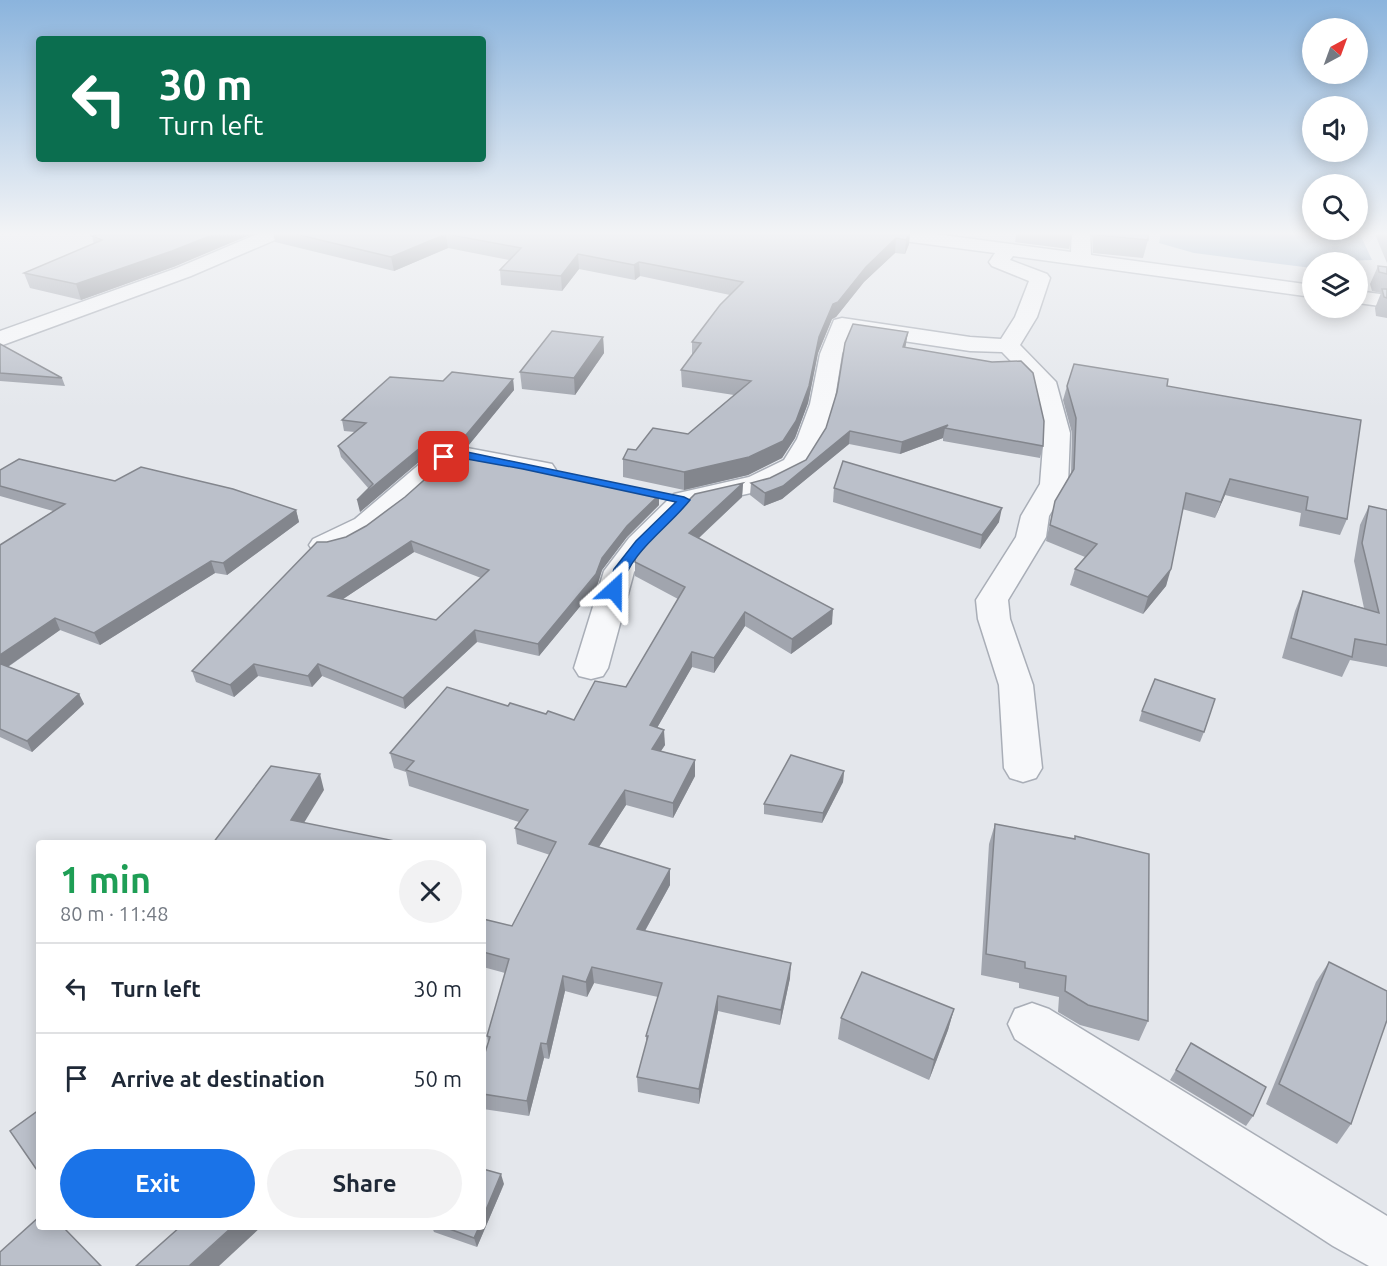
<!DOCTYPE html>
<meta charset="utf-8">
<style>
:root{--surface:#fff;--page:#f2f2f3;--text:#1f2937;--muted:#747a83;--line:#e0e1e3;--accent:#1a73e8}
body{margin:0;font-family:Ubuntu,sans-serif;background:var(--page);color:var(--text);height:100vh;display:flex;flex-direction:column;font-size:22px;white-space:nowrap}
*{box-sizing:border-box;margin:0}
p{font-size:20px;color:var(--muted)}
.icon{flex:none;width:33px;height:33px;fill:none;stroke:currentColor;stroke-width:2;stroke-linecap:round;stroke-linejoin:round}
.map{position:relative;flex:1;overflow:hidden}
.side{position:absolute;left:36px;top:840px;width:450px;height:390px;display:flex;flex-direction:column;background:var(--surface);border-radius:6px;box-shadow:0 3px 15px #0003}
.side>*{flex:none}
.banner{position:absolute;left:36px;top:36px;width:450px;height:126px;border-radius:6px;box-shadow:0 3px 15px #0003;background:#0b6e4f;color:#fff;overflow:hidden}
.needle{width:39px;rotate:41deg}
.tools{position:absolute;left:1302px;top:18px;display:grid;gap:12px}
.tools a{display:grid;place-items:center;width:66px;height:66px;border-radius:50%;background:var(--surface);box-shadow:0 3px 15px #0003;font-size:30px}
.pin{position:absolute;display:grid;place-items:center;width:51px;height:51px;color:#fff;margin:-26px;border-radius:12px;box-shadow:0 3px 9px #0006}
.me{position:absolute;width:66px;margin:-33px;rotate:24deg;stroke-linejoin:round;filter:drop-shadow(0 0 4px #0008)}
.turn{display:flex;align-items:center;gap:21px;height:126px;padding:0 24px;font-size:27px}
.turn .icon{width:78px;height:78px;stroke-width:2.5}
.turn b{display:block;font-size:42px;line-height:51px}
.round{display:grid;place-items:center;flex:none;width:63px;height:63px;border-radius:32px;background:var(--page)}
.headline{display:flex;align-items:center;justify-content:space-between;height:102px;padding:0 24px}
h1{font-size:36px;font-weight:700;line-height:45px;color:#1e9e55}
.button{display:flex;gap:12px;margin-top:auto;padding:12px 24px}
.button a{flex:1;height:69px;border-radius:36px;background:var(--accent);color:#fff;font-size:24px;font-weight:700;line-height:69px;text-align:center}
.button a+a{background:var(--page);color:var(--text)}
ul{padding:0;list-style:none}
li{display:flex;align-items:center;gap:18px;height:90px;padding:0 24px;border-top:2px solid var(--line)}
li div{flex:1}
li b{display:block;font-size:22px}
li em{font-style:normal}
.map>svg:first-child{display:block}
.water{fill:#9fb4cc}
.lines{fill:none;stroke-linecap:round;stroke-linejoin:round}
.minor-casing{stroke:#a9aeb7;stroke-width:3}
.minor{fill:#f7f8fa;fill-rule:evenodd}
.wall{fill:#a1a5ae;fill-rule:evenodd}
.shaded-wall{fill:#83868d}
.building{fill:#bbc0ca;stroke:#83868d;stroke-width:1.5;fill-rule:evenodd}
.route{fill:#1a73e8;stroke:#114b97;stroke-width:1.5}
</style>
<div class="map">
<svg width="1387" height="1266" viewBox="0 0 1387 1266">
<rect width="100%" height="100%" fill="#e4e7ec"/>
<!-- water -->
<path class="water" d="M1161 232H1387V233L1359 232 1372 260 1312 262V268L1194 253 1159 243Z"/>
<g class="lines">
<defs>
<g id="minor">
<path d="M262 232H286L284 236 191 276 0 346V331L177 268Z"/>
<path d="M872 232H920L1071 252 1072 232H1090L1091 255 1312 285V297L1013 256 1010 260 1047 274 1050 278 1037 317 1020 345 1056 382 1070 433 1068 484 1049 516 1046 537 1008 600 1010 619 1033 685 1042 768 1036 778 1023 782 1010 778 1004 768 999 685 978 619 976 600 1016 537 1021 516 1040 484 1044 433 1033 384 1002 352 970 351 850 333 842 354 834 404 823 439 804 471 768 489 694 506 651 550 634 572 608 668 603 676 591 679 579 676 574 668 604 571 629 538 674 494 749 477 784 460 797 439 810 404 820 354 834 320 842 318 970 337 1001 339 1015 317 1029 281 992 266 989 262 995 253 881 238 874 236Z"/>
<path d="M1358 291 1387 295V307L1358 303Z"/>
<path d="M467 448 542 462 552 464 556 470 552 476 542 478 467 464 451 465C422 491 354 561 313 551L309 545 313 539 355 519 435 451Z"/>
<path d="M1032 1003 1049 1009 1387 1216V1266H1369L1333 1246 1015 1039 1008 1024 1015 1009Z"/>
</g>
</defs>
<!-- minor casing -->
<use href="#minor" class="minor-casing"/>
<!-- minor -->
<use href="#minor" class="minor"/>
</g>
<!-- wall -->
<g class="wall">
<path d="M273 232H910L909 244 905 254 895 253 864 282 836 317 832 319 818 353 808 403 795 438 782 458 748 475 684 490 623 477V459L636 450 688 434 734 395 682 387 681 370 692 356V342L730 295 640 276 635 280 579 269 562 291 501 285 500 270 509 260 448 248 394 271 275 242Z"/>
<path d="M1017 232H1073L1069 249 1015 242Z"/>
<path d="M1092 232H1148V240L1143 258 1093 253Z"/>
<path d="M1374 232H1387V263Z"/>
<path d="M92 236 176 266 81 300 30 288 24 273 94 244Z"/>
<path d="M1378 266 1387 267V318L1376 316 1375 308 1381 293 1372 291 1370 284Z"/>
<path d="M603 337 604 353 575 395 522 389 520 372Z"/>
<path d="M0 344 62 378 65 386 0 381Z"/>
<path d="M906 344 905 348 1043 446 1040 458 943 441V438L900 454 849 444 782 499 764 506 750 495 751 483 770 478 806 460Z"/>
<path d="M513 379 514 390 468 446 434 449 360 512 369 489 341 457 338 446 355 432 344 431 342 420 443 381Z"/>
<path d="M1067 386H1167L1347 519 1340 535 1299 526 1301 513 1225 495 1215 518 1182 509 1166 586 1143 614 1070 585 1075 569 1085 557 1046 541 1055 501 1071 474 1072 433 1063 400Z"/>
<path d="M0 470 115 481 296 510 299 522 227 575 215 573 100 645 60 630 8 667 79 694 84 704 32 752 0 737V545L53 511 0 496Z"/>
<path d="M743 483 742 497 699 538 832 624 791 654 745 626 714 673 692 667 657 728 665 745 661 751 695 760V776L673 818 626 805 599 847 670 885 645 931 790 978 780 1025 718 1011 699 1104 638 1092 637 1077 646 1044V1036L658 997 594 983 587 997 565 991 549 1059 544 1058 529 1116 483 1109V1059L488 1043 487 1036 505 973 483 967V919L512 926 550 855 517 844 515 828 519 822 409 786 406 772 394 768 390 753 508 706 574 720 626 687 678 599 635 576V562Z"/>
<path d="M834 488 999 522 980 549 833 502Z"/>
<path d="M659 495V505L627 537 602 570 597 586 539 656 477 642 405 709 322 676 312 687 258 676 234 697 196 682 192 671 327 542ZM414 552 481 578 436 620 343 599Z"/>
<path d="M1369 506 1387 510V667L1350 660 1342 677 1282 658 1295 611 1303 591 1364 608 1354 561 1360 525Z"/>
<path d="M1142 711 1204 732 1200 742 1139 721Z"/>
<path d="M844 771 843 782 822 823 764 814V804Z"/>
<path d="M995 824 1075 839V836L1148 1021 1139 1041 1080 1025 1058 1012 1059 997 1019 988V983L981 975 989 844Z"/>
<path d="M1329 962 1351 1124 1337 1144 1266 1104 1316 982Z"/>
<path d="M954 1009 948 1030 929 1080 838 1039 841 1018Z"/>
<path d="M1176 1070 1253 1116 1246 1126 1170 1080Z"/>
<path d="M504 1184 477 1247 434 1232 432 1227H483Z"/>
</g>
<!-- shaded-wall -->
<g class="shaded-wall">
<path d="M220 232H257L176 266 81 300 76 284Z"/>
<path d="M910 232 909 244 905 254 906 240Z"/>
<path d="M446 234 448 248 394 271 391 257Z"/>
<path d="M896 238 895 253 864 282 836 317 832 319 818 353 808 403 795 438 782 458 748 475 684 490V472L819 337 833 304 866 267Z"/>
<path d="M578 254 579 269 562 291 561 276Z"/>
<path d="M639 262 640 276 635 280 634 265Z"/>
<path d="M908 332 906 344 902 359 903 347Z"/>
<path d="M603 337 604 353 575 395 574 378Z"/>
<path d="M513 379 514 390 468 446 434 449 360 512 357 500 432 438Z"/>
<path d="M948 425 945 428 943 438 900 454 902 442Z"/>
<path d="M850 431 849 444 782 499 764 506 765 493Z"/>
<path d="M1230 479 1225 495 1215 518 1221 502Z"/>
<path d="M743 483 742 497 689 547V533Z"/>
<path d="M659 495V505L627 537 602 570 597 586 539 656 538 644 602 558 627 526Z"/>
<path d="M1002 508 999 522 980 549 982 535Z"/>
<path d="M296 510 299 522 227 575 223 563Z"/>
<path d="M411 541 414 552 331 607 328 596Z"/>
<path d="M211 561 215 573 100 645 94 633Z"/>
<path d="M1171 569 1166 586 1143 614 1148 597Z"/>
<path d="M833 609 832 624 791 654 792 639Z"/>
<path d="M745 612V626L714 673V658Z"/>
<path d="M55 618 60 630 0 672V655Z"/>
<path d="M475 630 477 642 405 709 403 698Z"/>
<path d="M692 652V667L650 740V725Z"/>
<path d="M254 664 258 676 234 697 230 685Z"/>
<path d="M318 664 322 676 312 687 308 676Z"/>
<path d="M79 694 84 704 32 752 27 741Z"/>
<path d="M664 730 665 745 652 764V749Z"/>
<path d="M695 760V776L673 818V803Z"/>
<path d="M844 771 843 782 822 823 823 813Z"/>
<path d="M320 774 324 790 296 836 291 820Z"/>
<path d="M625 790 626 805 591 859 589 844Z"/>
<path d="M670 869V885L637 945V929Z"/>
<path d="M791 963 790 978 780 1025 781 1010Z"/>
<path d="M592 967 594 983 587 997 586 982Z"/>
<path d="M563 976 565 991 549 1059 547 1044Z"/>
<path d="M718 996V1011L699 1104V1089Z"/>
<path d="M954 1009 948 1030 929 1080 934 1060Z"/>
<path d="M541 1043 544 1058 529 1116 527 1101Z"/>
<path d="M501 1174 504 1184 477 1247 474 1238 479 1227H483V1217Z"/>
<path d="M232 1227H261L219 1266H189Z"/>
</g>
<!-- building -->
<g class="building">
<path d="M109 232H220L172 251 76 284 24 273 102 240 92 236Z"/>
<path d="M287 232H910L906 240 896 238 866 267 838 302 833 304 819 337 809 386 796 421 783 441 749 457 684 472 623 459 628 449 636 450 653 428 688 434 751 381 681 370 701 343 692 342 720 305 743 282 639 262 634 265 578 254 561 276 500 270 521 248 446 234 391 257Z"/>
<path d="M1097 232H1148V240L1097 235Z"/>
<path d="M1378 266 1387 267V274L1379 272Z"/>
<path d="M1382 289H1387V298L1384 297Z"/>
<path d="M853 324 908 332 903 347 992 362 1021 361 1033 373 1044 421 1043 446 945 428 948 425 902 442 850 431 783 486 765 493 751 483 770 478 806 460 826 428 837 392 845 343Z"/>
<path d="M552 331 603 337 574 378 520 372Z"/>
<path d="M0 344 62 378 0 373Z"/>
<path d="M1074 364 1168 379 1167 386 1361 420 1347 519 1306 510 1308 497 1230 479 1221 502 1186 493 1171 569 1148 597 1075 569 1097 544 1050 525 1055 501 1074 469 1076 418 1067 386Z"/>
<path d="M452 372 513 379 466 435 432 438 357 500 373 484 338 446 366 423 342 420 390 377 443 381Z"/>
<path d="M465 456 521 465 659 495 627 526 602 558 596 574 538 644 475 630 403 698 318 664 308 676 254 664 230 685 192 671 317 542H327L346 537 366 526 405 497 450 457ZM411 541 489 570 436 620 328 596Z"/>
<path d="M19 459 115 481 141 467 233 489 296 510 223 563 211 561 94 633 55 618 0 655V545L65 504 0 486V470Z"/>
<path d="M843 461 1002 508 982 535 834 488Z"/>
<path d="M743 483 689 533 833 609 792 639 745 612 714 658 692 652 650 725 664 730 652 749 695 760 673 803 625 790 589 844 670 869 637 929 791 963 781 1010 718 996 699 1089 637 1077 648 1036H646L662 983 592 967 586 982 563 976 547 1044 541 1043 527 1101 483 1094V1059L490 1037 487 1036 509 959 483 952V919L512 926 556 842 515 828 528 810 406 770 414 761 390 753 447 687 508 706 510 703 546 714 548 711 574 720 595 681 626 687 685 587 635 562V559L652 537 695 494Z"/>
<path d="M1369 506 1387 510V645L1355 639 1352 657 1291 638 1303 591 1379 613 1362 543Z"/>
<path d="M1 664 79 694 27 741 0 729V665Z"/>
<path d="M1155 679 1215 699 1204 732 1142 711Z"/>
<path d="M791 755 844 771 823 813 764 804Z"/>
<path d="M271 766 320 774 291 820 400 842V843H213Z"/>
<path d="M995 824 1075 839V836L1149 854 1148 1021 1088 1005 1065 991 1066 976 1025 968V962L986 954Z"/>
<path d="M1329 962 1387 991V1020L1351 1124 1279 1084Z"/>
<path d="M862 972 954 1009 934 1060 841 1018Z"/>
<path d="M1191 1043 1266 1087 1253 1116 1176 1070Z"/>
<path d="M39 1110V1173L10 1131Z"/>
<path d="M483 1169 501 1174 483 1217Z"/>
<path d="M39 1217V1227H63L101 1266H0V1252Z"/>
<path d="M180 1227H232L189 1266H136Z"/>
<path d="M444 1227H479L474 1238Z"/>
</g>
<!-- sky -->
<linearGradient id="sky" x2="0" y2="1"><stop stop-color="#8bb4dd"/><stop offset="0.57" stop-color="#f3f4f6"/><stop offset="1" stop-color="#f3f4f6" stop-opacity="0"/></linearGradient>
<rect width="1387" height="409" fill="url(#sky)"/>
<!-- route -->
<path class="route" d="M467 452 684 497 690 500C665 531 631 550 620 590L614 594 607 590 614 569 636 541 676 502 523 469 467 459 444 461 438 457 444 454Z"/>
</svg>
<div class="tools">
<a><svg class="needle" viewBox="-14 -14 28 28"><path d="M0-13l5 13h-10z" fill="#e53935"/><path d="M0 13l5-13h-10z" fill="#747a83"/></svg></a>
<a><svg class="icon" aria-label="sound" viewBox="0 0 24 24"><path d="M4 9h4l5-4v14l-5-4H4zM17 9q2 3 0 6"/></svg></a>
<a><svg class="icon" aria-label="search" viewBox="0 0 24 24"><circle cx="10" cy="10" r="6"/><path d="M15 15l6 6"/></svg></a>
<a><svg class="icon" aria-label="layers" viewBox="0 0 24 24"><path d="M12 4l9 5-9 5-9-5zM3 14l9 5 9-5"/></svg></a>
</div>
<div class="pin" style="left:444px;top:457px;background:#d93025"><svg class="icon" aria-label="arrive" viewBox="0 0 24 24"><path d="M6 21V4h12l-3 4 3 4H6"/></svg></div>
<svg class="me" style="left:614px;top:590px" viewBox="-20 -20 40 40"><path d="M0-17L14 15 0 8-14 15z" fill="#1a73e8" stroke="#fff" stroke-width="4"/></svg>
<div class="banner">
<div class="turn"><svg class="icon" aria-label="left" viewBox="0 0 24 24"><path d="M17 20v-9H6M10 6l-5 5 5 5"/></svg><div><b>30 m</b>Turn left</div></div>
</div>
<section class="side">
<div class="headline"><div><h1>1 min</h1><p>80 m · 11:48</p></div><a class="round"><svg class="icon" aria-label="close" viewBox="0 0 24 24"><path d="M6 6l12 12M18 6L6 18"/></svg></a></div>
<ul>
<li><svg class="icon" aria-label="left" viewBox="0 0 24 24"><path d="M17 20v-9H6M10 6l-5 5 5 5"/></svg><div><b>Turn left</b></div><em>30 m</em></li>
<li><svg class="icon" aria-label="arrive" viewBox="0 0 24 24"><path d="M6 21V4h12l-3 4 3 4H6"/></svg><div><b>Arrive at destination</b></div><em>50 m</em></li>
</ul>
<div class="button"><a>Exit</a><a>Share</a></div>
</section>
</div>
